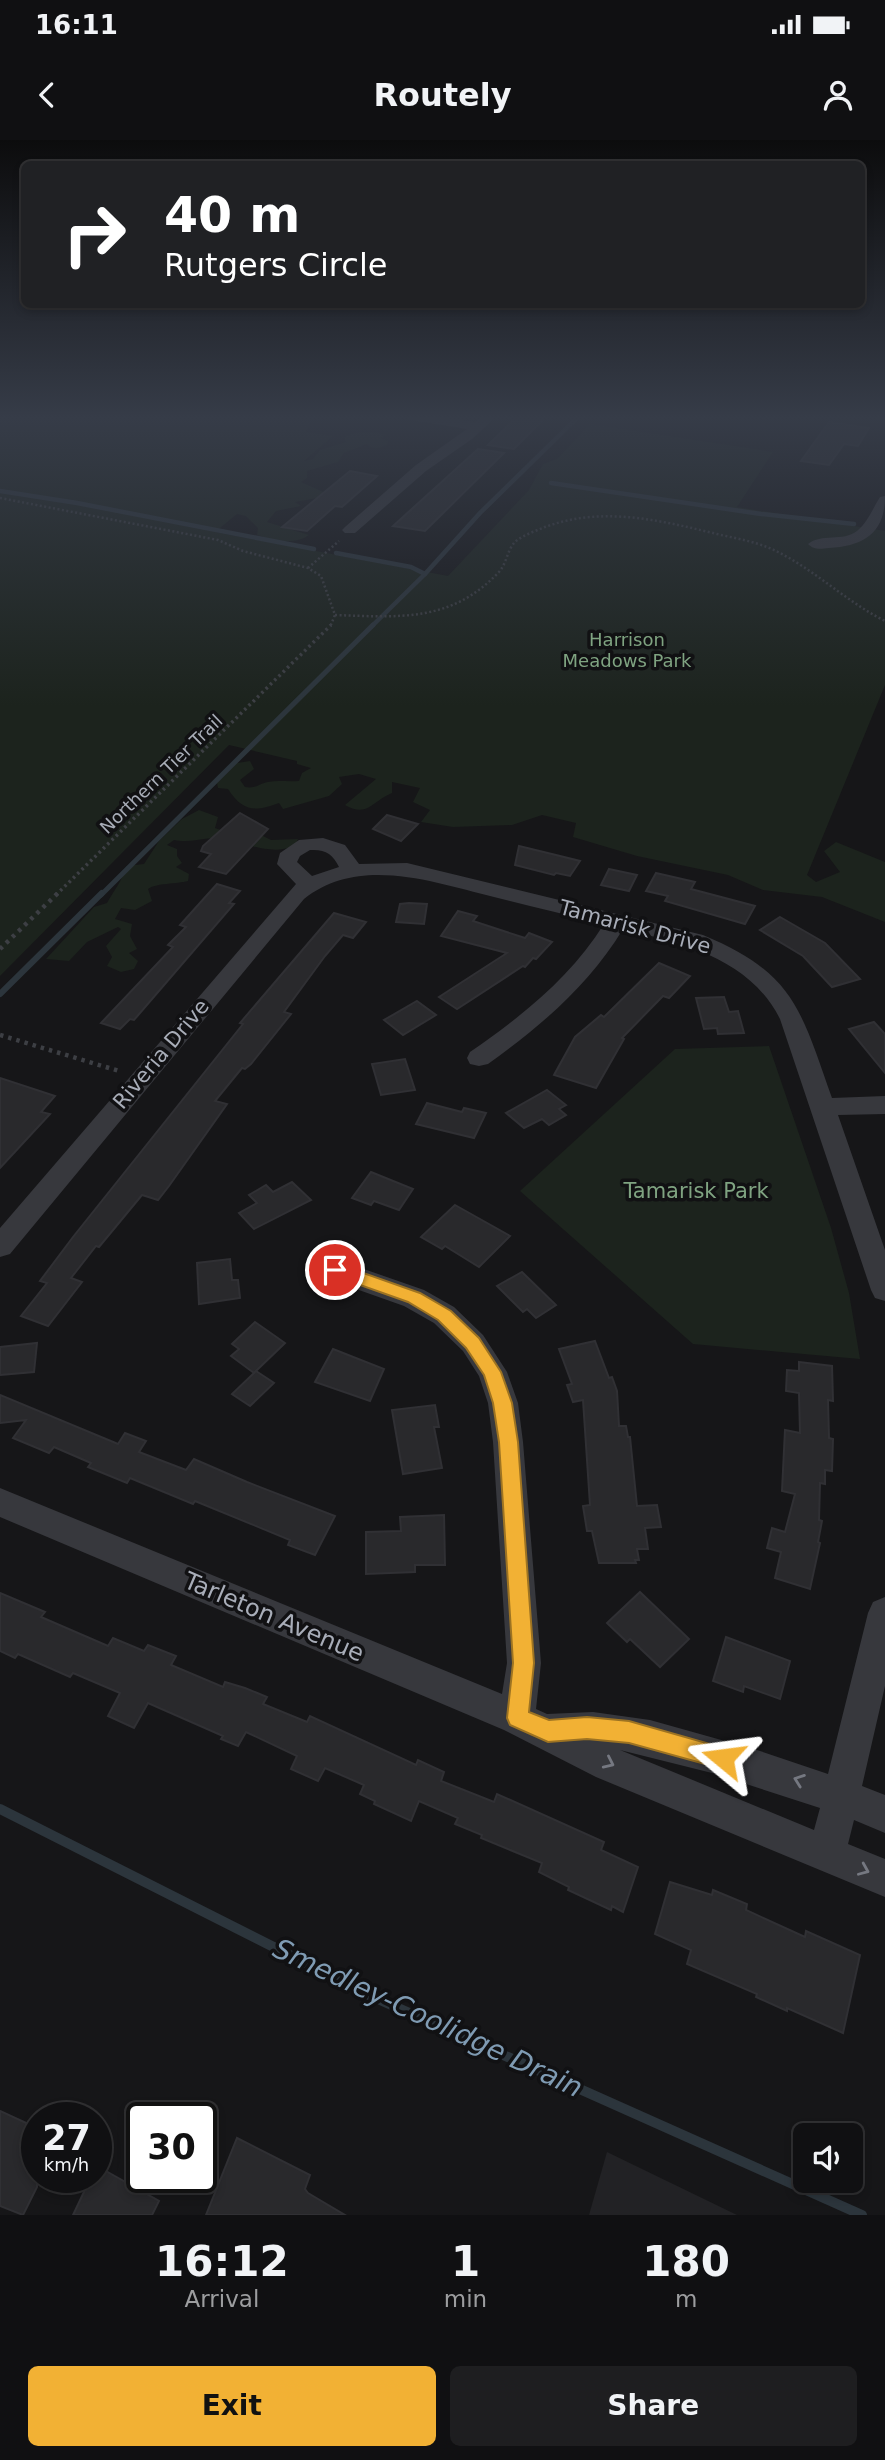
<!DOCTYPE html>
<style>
:root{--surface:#101012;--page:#1e1e20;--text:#f1f3f6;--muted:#9c9d9f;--line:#303032;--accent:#f2b134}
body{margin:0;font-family:"DejaVu Sans",sans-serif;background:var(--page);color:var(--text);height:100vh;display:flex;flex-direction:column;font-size:26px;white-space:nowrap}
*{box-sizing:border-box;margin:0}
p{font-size:23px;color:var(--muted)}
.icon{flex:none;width:38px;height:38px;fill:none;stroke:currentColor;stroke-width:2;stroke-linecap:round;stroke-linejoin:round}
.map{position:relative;height:2075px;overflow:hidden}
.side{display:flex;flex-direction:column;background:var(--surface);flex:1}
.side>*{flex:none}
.hud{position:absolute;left:21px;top:21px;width:844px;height:147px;border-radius:10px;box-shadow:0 4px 10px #0003,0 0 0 2px var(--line);background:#202124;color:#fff;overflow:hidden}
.fabs{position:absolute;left:793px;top:1983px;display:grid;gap:14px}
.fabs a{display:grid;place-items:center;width:70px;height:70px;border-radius:10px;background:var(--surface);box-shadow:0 4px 10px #0003,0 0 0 2px var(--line);font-size:35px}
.speed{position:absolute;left:21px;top:1962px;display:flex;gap:14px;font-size:35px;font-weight:700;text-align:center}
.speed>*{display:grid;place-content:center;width:91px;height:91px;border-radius:50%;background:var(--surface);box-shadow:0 4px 10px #0003,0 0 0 2px var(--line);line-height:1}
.speed small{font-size:18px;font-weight:400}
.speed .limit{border:4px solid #111;border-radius:10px;background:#fff;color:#111}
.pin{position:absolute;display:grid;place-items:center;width:60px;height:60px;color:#fff;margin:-30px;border:4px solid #fff;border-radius:50%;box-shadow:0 2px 7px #0007}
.me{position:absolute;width:77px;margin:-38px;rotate:286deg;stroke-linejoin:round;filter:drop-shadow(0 0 5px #0008)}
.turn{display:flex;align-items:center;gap:24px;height:147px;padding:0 28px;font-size:32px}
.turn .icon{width:91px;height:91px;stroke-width:2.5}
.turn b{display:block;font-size:49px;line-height:60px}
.eta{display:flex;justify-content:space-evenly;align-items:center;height:119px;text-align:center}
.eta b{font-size:42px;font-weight:600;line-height:49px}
.action{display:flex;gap:14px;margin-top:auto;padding:14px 28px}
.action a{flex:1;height:80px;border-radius:10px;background:var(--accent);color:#111;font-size:28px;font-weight:600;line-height:80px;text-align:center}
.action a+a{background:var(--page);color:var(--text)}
.status{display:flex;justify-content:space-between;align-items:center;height:49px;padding:0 35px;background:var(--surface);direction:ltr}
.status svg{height:19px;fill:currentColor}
header{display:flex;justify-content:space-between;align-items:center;height:91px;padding:0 28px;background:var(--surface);font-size:32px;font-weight:600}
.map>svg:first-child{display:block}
.built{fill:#222225}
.green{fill:#1c231d}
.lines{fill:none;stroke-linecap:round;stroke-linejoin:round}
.stream-far3{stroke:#2c353c;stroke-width:4.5}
.stream-far2{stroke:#2c353c;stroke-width:5}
.stream-far1{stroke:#2c353c;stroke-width:6}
.stream{stroke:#2c353c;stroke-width:10}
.building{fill:#29292c;stroke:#303034;stroke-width:2}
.path-far2{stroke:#3d3f44;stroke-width:2.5;stroke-dasharray:2 2.5;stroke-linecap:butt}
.path-far1{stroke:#3d3f44;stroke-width:3.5;stroke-dasharray:2.5 3.5;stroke-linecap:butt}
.path{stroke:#3d3f44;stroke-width:4.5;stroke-dasharray:3.5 5;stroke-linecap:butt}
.minor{fill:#37383d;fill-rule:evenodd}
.oneway{stroke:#757881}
.route{fill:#f2b134;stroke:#9d7322;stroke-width:2}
.labels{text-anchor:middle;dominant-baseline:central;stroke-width:7;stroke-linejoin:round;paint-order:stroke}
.far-park-label{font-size:18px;fill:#7fa381;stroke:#111113}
.far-street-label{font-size:18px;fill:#a8adb8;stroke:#111113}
.street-label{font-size:21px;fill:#a8adb8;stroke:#111113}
.park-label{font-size:21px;fill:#7fa381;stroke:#111113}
.near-street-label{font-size:24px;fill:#a8adb8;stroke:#111113}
.near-water-label{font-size:28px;font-style:italic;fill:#7f9bb3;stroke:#111113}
</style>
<div class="status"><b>16:11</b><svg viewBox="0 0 49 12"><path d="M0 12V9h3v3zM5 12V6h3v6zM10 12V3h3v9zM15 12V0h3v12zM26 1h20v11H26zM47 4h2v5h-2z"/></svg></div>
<header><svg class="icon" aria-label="back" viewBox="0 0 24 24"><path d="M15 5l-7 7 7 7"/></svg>Routely<svg class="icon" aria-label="person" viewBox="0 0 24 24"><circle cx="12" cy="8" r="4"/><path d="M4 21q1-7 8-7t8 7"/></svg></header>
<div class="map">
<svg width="885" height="2075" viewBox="0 0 885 2075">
<rect width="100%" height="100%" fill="#161618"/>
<!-- built -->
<path class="built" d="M607 2012 737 2075H589Z"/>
<!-- green -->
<g class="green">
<path d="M0 276H298L312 278 306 292 333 296 304 321 313 319 320 310 346 302 344 297C355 292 373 289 385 295L380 298 388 301 387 305C379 308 373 311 367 304L344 313 338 322 307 331V338L301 342 328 354V356L295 362 301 366 276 371 267 382 309 395C294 406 272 400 257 395L258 388 246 376 237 374 215 392 448 436 529 350 543 324 557 319 590 284 773 312 737 367 885 391V545L807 735 816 742 840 732 824 711 836 702 885 722V782L822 757 763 750 728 735 637 716 573 697 576 683 542 675 512 685 453 687 421 682 430 670 413 662 420 648 392 642V653C372 661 368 678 345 665L376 639 359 634 339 637 342 644 329 656 283 669 279 663C255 672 243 672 228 649L218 648 217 643 237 623 250 621 254 629 240 640 245 647C256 649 258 644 268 642 278 640 288 642 299 641L302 633 311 628 297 624V621L229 605 0 836Z"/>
<path d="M199 670 218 677 215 688 229 693 261 695 271 700 298 699 295 706C264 718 239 697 213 698 199 699 188 703 174 700L167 705 177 709V716L182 723 176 727 189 734 188 741C177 744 156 743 148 749L152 761 135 770 121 768 115 779 132 784 130 796 137 809 129 813 138 821 134 829 121 832 107 826 112 817 106 806 121 789 118 787 87 802 69 821 46 819 94 767 107 763C114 750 123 740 126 726L144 724 159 701 182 679Z"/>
<path d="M769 906 831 1088 849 1153 860 1219 693 1204 520 1051 675 909Z"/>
</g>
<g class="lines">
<!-- stream-far3 -->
<g class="stream-far3">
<path d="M551 343 761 374 854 384"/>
<path d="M0 351 77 363 314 409"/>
<path d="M336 413 411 427 425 434 371 487"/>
<path d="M425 434 480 373 579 276"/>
</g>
<!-- stream-far2 -->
<path class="stream-far2" d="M101 755 373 485"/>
<!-- stream-far1 -->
<path class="stream-far1" d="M0 854 102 753"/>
<!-- stream -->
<path class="stream" d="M0 1669 369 1855 862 2075"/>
</g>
<!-- building -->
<g class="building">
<path d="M518 276H547L514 309 488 305Z"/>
<path d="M829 282 869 288 858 306 844 304 829 325 801 321Z"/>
<path d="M478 309 504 313 425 391 393 386Z"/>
<path d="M350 331 377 336 342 367 335 366 307 391 282 387Z"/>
<path d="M240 673 268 689 226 734 199 727 211 714 201 711 203 706Z"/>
<path d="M387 675 418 684 401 701 373 689Z"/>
<path d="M519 706 556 715 580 721 570 736 556 733 554 735 515 725Z"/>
<path d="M609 729 637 735 629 751 601 745Z"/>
<path d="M656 733 695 742 691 749 755 766 745 784 665 761 668 756 646 751Z"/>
<path d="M217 744 240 751 229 763 234 764 134 880 130 879 120 889 101 883 173 807 168 805 186 787 180 785Z"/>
<path d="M409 763 427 764 424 784 396 782 400 764Z"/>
<path d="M458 771 477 776 473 781 525 798 529 793 552 802 536 819 533 818 525 827 523 826 457 869 439 857 507 813 441 796Z"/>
<path d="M334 773 366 782 353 798 343 795 325 816 284 872 291 874 251 924 245 929 242 928 215 961 227 964 169 1046 158 1060 142 1055 99 1107 96 1106 71 1138 82 1142 48 1186 21 1176 47 1143 40 1141 73 1097 243 884 240 883Z"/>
<path d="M780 777 825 803 860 839 832 847 803 816 760 790Z"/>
<path d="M659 823 690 836 669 858 663 856 622 898 624 899 596 948 554 935 575 897 601 875 604 877Z"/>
<path d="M724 857 729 872 738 871 744 893 718 894 717 888 704 889 696 858Z"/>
<path d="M417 861 436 875 403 895 384 880Z"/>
<path d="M874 882 885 894V933L849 889Z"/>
<path d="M405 919 415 950 381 955 372 924Z"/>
<path d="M0 938 55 956 41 972 50 974 0 1028Z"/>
<path d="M547 950 566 965 559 969 566 975 549 985 542 979 524 988 506 973Z"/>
<path d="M427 963 462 972 464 968 486 973 474 998 416 984Z"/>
<path d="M371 1032 413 1049 399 1070 374 1061 371 1065 352 1058Z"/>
<path d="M292 1042 311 1060 254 1089 239 1073 257 1063 249 1055 266 1045 273 1052Z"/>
<path d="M455 1065 510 1096 479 1127 445 1106 442 1109 421 1097Z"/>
<path d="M230 1119 232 1140H238L240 1158 199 1164 197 1123Z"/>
<path d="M522 1132 556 1165 536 1178 527 1169 523 1172 497 1146Z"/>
<path d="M255 1182 285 1203 254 1233 231 1216 239 1209 232 1204Z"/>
<path d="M595 1201 609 1238 612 1237 617 1251 619 1286H626L628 1297H630L637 1366 657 1365 661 1387 645 1388 648 1409H637L639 1420H635L636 1423H599L592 1391H587L583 1366 590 1365 583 1260 573 1262 567 1245 572 1244 559 1209Z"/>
<path d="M37 1203 34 1232 0 1235V1207Z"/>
<path d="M333 1209 384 1229 370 1261 315 1242Z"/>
<path d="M799 1222 832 1226 833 1261 828 1260 829 1298 833 1299 832 1331 825 1330V1344L820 1343 819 1380 822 1381 818 1402 820 1403 810 1449 775 1438 781 1412 767 1408 772 1388 785 1392 795 1354 782 1351 785 1290 800 1293 799 1253 786 1251 787 1230 799 1231Z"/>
<path d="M256 1231 274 1243 250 1266 232 1254Z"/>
<path d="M0 1255 118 1304 125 1293 146 1301 139 1312 186 1330 194 1319 247 1342 335 1376 315 1415 288 1405 290 1400 195 1361 193 1364 130 1338 127 1343 88 1327 91 1323 54 1307 49 1313 13 1298 26 1280 0 1283Z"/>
<path d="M435 1265 439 1287H434L442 1328 403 1334 392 1270Z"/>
<path d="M444 1375 445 1425H415V1432L366 1434V1392L401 1391 400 1377Z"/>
<path d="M640 1452 689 1499 660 1527 630 1499 627 1502 607 1483Z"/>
<path d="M0 1453 45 1472 41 1477 108 1506 113 1498 144 1511 148 1505 176 1516 171 1525 223 1547 225 1542 245 1548 267 1557 263 1564 307 1582 310 1576 416 1625 418 1620 444 1632 441 1641 494 1662 497 1654 604 1702 601 1710 638 1727 623 1772 612 1766 611 1770 568 1750 569 1747 539 1732 542 1723 481 1698 482 1695 455 1684 458 1678 419 1661 411 1681 374 1664 375 1661 360 1654 364 1645 325 1628 318 1641 291 1629 297 1616 246 1592 238 1606 221 1599 223 1596 148 1563 134 1588 108 1576 120 1553 73 1533 70 1537 18 1514 15 1518 0 1511Z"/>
<path d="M726 1497 790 1521 780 1559 744 1546 743 1552 713 1541Z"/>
<path d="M670 1742 712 1755 713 1750 747 1764 746 1770 805 1797 806 1791 860 1815 843 1893 787 1868V1871L756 1857 757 1854 687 1824 691 1810 655 1794Z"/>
<path d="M0 1971 37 1988V2047L23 2075 0 2066Z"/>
<path d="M237 1998 310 2035 305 2049 308 2053 345 2075H206Z"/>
<path d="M97 2026 159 2061 152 2075H73L91 2037H96Z"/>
</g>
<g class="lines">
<!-- path-far2 -->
<g class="path-far2">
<path d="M0 358 218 400 243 411 308 428 321 436 335 475 330 487"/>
<path d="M308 428 339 401"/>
<path d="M335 475C398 477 450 483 498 433 507 424 507 409 516 401 524 395 535 391 545 387 602 366 659 380 717 394 738 399 759 402 778 412 816 431 847 462 885 481"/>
</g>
<!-- path-far1 -->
<path class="path-far1" d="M56 755 331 485"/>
<!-- path -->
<g class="path">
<path d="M0 809 58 753"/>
<path d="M0 895 119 931"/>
</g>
<!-- minor -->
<g class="minor">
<path d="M404 276H435L475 282 482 276H497L472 299 426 331 355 393H345L342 390 345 387 416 325 467 289 411 280Z"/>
<path d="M875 276H885V280L877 279Z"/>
<path d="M885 356C885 393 864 406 829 408 820 409 814 410 808 404 821 393 843 402 857 391 868 382 873 368 880 357Z"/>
<path d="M323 698 345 705 359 724 407 723 703 795C795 833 801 871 832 958L885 956V974L838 975 885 1110V1161L875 1158 871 1150 780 879C749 818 684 804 623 789 589 845 541 886 488 924L479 926 470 924 467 918 470 912C522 876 570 838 604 784 567 775 531 766 494 757 433 742 359 715 304 759L10 1114 0 1117V1088L296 744 277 724 280 713 299 700ZM310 710C325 709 333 714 339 727L312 736 297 722 300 716Z"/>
<path d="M335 1119 424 1150 454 1167 483 1195 507 1232 518 1263 523 1302 541 1523 536 1569 547 1574 593 1572 650 1580 757 1610 828 1634 868 1473 873 1462 885 1457V1546L862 1646 885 1655V1693L854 1680 848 1704 885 1719V1757L596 1637 504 1590 0 1377V1348L502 1554 507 1523 493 1302 488 1263 479 1236 463 1211 434 1183 404 1166 325 1138 321 1130 325 1122ZM620 1610 712 1633 820 1668 814 1690Z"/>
</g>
</g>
<!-- one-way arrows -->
<defs><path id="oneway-chevron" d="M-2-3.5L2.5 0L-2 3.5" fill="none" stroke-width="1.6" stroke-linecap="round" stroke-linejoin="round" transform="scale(1.75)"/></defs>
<g class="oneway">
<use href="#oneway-chevron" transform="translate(609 1623) rotate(25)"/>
<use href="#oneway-chevron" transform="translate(799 1640) rotate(-160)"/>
<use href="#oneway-chevron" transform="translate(864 1730) rotate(23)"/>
</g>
<!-- sky -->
<linearGradient id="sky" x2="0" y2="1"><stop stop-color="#0c0c0d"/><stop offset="0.49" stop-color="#363c48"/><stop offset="1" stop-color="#363c48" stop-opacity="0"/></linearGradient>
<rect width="885" height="566" fill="url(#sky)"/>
<!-- route -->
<path class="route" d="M335 1123 420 1153 451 1171 479 1198 501 1232 512 1263 518 1302 534 1523 529 1572 549 1580 587 1577 629 1581 731 1610 734 1618 731 1626 723 1629 629 1603 587 1599 548 1602 510 1585 507 1578 513 1523 499 1302 493 1263 484 1235 466 1208 438 1180 408 1162 329 1134 326 1130 329 1125Z"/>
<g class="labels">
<!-- far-park labels -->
<g class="far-park-label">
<text x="627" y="499">Harrison<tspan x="627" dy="21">Meadows Park</tspan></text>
</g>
<!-- far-street labels -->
<g class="far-street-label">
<text transform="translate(161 634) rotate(-44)">Northern Tier Trail</text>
</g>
<!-- street labels -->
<g class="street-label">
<text transform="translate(635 787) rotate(15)">Tamarisk Drive</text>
<text transform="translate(161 914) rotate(-50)">Riveria Drive</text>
</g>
<!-- park labels -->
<g class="park-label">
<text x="696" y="1051">Tamarisk Park</text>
</g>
<!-- near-street labels -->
<g class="near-street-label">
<text transform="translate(274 1477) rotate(23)">Tarleton Avenue</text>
</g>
<!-- near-water labels -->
<g class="near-water-label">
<text transform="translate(428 1878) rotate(25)">Smedley-Coolidge Drain</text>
</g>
</g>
</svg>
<div class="fabs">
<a><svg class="icon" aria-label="sound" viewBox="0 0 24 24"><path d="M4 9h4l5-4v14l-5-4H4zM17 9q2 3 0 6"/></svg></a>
</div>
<div class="speed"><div>27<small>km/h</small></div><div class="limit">30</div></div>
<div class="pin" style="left:335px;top:1130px;background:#d93025"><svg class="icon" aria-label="arrive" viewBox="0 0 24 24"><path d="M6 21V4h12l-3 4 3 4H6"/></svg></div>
<svg class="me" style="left:723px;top:1618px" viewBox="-20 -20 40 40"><path d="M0-17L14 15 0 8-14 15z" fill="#f2b134" stroke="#fff" stroke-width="4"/></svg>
<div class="hud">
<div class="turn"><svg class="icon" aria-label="right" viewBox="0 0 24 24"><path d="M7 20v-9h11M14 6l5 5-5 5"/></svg><div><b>40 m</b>Rutgers Circle</div></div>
</div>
</div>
<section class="side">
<div class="eta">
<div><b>16:12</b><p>Arrival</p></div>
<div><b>1</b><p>min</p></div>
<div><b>180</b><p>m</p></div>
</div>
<div class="action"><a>Exit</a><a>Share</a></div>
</section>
